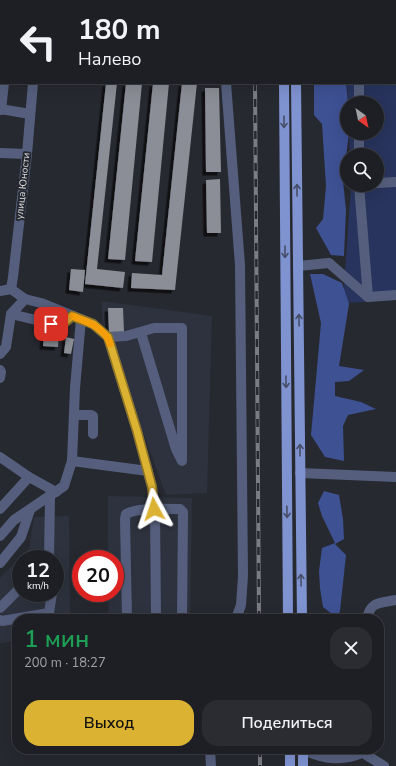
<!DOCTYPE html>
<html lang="ru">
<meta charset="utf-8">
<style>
:root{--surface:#1d1f24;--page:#2a2c31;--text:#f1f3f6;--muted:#a0a2a6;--line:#3b3d41;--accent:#dcb233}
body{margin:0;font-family:"Nunito Sans",sans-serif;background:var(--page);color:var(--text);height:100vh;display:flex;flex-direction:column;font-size:15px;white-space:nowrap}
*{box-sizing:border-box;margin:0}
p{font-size:13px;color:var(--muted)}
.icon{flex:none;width:22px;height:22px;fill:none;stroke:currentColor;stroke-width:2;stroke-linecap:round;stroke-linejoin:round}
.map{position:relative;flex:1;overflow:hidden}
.sheet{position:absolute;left:12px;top:614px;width:372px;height:140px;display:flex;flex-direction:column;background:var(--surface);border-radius:16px;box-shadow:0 4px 16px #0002,0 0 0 1px var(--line)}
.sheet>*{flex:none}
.hud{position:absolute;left:0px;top:0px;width:396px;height:84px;box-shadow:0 4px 16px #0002,0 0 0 1px var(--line);background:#1d1f24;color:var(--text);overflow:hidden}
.needle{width:26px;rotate:147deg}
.fabs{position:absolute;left:340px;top:96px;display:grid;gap:8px}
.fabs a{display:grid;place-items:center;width:44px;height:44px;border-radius:50%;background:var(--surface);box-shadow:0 4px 16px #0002,0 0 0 1px var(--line);font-size:20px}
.speed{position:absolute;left:12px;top:550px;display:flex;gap:8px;font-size:20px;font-weight:700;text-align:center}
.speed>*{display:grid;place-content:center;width:52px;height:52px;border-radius:50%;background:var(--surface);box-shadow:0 4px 16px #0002,0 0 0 1px var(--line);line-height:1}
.speed small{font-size:10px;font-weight:400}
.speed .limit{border:6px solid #d22;background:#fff;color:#111}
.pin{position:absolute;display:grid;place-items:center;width:34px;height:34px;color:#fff;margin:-17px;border-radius:8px;box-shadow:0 2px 6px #0006}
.me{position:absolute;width:44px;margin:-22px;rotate:355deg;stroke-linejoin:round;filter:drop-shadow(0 0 3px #0008)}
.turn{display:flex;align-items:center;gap:14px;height:84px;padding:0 12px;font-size:18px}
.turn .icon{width:52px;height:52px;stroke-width:2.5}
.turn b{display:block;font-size:28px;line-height:34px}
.round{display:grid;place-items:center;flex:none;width:42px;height:42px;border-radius:16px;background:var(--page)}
.summary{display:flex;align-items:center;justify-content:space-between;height:68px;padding:0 12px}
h1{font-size:24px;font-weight:600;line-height:30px;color:#1e9e55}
.cta{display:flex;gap:8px;margin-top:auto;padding:8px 12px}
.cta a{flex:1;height:46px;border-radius:16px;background:var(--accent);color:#111;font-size:16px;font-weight:600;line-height:46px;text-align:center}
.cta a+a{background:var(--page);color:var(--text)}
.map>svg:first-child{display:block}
.built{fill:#2e323e;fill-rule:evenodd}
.green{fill:#28345d}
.forest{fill:#3e5193}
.building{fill:#8b8e96;filter:url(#shadow)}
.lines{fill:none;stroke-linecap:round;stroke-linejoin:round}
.minor{stroke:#555f7d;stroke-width:10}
.major{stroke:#7f93d1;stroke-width:10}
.rail-casing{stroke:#7b7d83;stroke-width:4}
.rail{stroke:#272930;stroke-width:2.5;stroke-dasharray:8;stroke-linecap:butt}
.oneway{stroke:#464e68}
.route-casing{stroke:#8f7421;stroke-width:10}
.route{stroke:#dcb233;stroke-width:7}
.slow{stroke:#f59e0b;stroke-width:7}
.labels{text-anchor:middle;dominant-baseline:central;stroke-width:4;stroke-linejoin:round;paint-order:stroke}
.street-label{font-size:10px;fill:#dcdee2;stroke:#272930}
</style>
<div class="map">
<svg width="396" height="766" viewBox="0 0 396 766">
<defs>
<filter id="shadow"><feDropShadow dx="-3.5" dy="3.5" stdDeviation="0" flood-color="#0009"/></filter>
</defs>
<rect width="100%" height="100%" fill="#272930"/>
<!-- built -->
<g class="built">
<path d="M101 301 212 316 207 493 166 495 103 323Z"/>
<path d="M108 496 192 498 190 619H109L108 593H115V559H108Z"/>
<path d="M69 516 70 619H17V641L0 643V578L29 549 34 517ZM21 559H55V593H21Z"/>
</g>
<!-- green -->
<path class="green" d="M342 0H396V300L343 303 351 185H377V155H350L349 133H377V103H348L347 83H395V1Z"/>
<!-- forest -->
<g class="forest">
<path d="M314 83H346L348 103 347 133H349L343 181 346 210 344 256 331 255 316 228 323 219 326 186 322 124 314 115Z"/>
<path d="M310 274H323L342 283 349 304 339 366 364 370 349 381 335 382V396L361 402 376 409 348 415 343 426 344 461 325 457 311 435 321 323Z"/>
<path d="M324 491 339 495 343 519 344 539 335 544 346 555 340 611 337 618 323 607 320 588 319 571 322 548 335 543 322 516 318 503Z"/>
</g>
<!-- building -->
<g class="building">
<path d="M106 83H117L97 269 125 272 123 288 85 284Z"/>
<path d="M126 83H142L125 260 108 259Z"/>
<path d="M153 83H169L152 262 135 261Z"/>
<path d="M182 83H197L175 290 131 288 132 273 162 275Z"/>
<path d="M205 88H219L221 172H206Z"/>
<path d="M220 179 221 233H207L206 180Z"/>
<path d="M71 269 85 270 83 292 69 290Z"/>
<path d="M108 308H123L124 332H109Z"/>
<path d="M44 333 59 334 58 347 43 346Z"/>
<path d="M66 337 74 339 71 354 64 353Z"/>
</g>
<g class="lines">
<!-- minor -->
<g class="minor">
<path d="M222 0V1"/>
<path d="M358 0V1"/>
<path d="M12 1 13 0"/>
<path d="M40 1 41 0"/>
<path d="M155 1V0"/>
<path d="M0 13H1"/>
<path d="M395 61H396"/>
<path d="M226 83 240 265 243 576 241 605 236 619"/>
<path d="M359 83V103"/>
<path d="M0 109 30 114"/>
<path d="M1 110 4 83"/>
<path d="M359 133V155"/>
<path d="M0 153 27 154"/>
<path d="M377 183 396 182"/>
<path d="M359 185 368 297"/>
<path d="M298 266 329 263 368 297 396 295"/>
<path d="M11 289 13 277 27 154 33 83"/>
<path d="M0 291 11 289"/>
<path d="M25 299 41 303 93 324 108 337 137 431 152 487 155 509 156 619"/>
<path d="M11 314 61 326 73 316"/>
<path d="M108 337 126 336 154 328H182V461L176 449 141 333"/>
<path d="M0 354 6 347 11 314 25 299 11 289"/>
<path d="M0 370 1 372 0 378"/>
<path d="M74 415H91L93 416V434"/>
<path d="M0 457 29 477 0 509"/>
<path d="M72 461 148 471"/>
<path d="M300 473 396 477"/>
<path d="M29 477 56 492"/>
<path d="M0 536 14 520 64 486 72 461 75 388 81 319"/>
<path d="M49 559 50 496"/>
<path d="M0 563 21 537 30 510"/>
<path d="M0 608 21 587"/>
<path d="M127 619 125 519 126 514C138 507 166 509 180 509L183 512 182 619"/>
<path d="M367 619C370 601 381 603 396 600"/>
<path d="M0 620 2 621 49 613 52 593"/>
<path d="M210 749 211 766"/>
<path d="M303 750C311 753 322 758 331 758 342 759 359 757 367 749"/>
<path d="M363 753 384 766"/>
</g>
<!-- major -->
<g class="major">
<path d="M283 0V1"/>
<path d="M296 0V1"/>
<path d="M284 83 288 619"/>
<path d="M296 83 302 619"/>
<path d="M290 749V766"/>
<path d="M303 749V766"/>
</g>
<defs>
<g id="rail">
<path d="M254 0V1"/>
<path d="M255 83 259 619"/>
<path d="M260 749V766"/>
</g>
</defs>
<!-- rail casing -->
<use href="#rail" class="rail-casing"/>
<!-- rail -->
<use href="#rail" class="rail"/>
</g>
<!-- one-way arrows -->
<defs><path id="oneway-shaft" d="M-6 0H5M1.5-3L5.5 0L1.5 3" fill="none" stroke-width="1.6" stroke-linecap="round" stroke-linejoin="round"/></defs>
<g class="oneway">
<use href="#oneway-shaft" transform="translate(284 122) rotate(90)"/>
<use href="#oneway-shaft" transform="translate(297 190) rotate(-90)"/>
<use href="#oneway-shaft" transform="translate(285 252) rotate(90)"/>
<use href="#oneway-shaft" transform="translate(299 320) rotate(-91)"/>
<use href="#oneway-shaft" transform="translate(286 382) rotate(89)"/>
<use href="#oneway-shaft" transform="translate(300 450) rotate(-90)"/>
<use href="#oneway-shaft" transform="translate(287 512) rotate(89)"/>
<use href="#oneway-shaft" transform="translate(301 580) rotate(-91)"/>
</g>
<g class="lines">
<defs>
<path id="route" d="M51 324 61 326 72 316 93 324 108 337 137 431 152 487 154 509"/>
</defs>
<!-- route casing -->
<use href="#route" class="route-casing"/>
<!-- route -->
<use href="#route" class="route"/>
<!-- slow -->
<path class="slow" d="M72 316C87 322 105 327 110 344"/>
</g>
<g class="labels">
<!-- street labels -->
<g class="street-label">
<text transform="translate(23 186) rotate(-84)">улица Юности</text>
</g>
</g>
</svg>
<div class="fabs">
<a><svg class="needle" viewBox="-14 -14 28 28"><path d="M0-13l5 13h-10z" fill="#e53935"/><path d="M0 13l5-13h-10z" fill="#a0a2a6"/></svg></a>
<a><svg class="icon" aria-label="search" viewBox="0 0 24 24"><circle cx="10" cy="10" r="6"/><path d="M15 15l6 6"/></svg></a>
</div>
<div class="speed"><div>12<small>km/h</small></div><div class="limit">20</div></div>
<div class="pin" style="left:51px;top:324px;background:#d93025"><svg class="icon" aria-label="arrive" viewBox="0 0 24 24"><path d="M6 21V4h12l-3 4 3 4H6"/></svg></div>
<svg class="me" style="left:154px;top:509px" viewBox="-20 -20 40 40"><path d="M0-17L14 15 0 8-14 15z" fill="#dcb233" stroke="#fff" stroke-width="4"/></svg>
<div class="hud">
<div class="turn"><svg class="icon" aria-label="left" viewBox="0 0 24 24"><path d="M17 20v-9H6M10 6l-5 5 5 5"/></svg><div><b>180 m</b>Налево</div></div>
</div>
<section class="sheet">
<div class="summary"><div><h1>1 мин</h1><p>200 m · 18:27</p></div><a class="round"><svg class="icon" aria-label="close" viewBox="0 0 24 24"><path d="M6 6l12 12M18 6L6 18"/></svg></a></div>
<div class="cta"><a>Выход</a><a>Поделиться</a></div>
</section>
</div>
